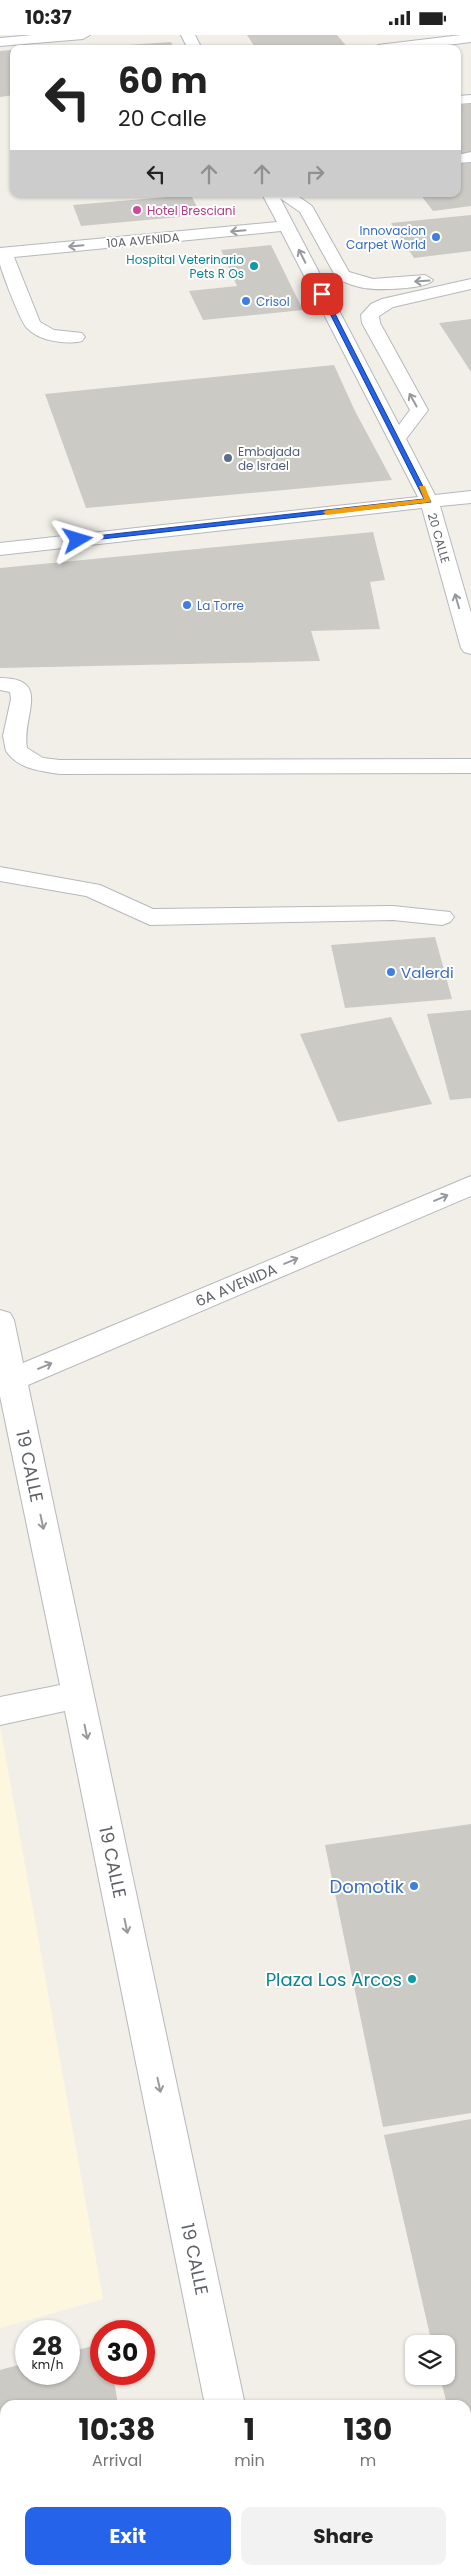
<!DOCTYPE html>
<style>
:root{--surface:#fff;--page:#f2f2f2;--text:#222;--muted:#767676;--accent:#2563eb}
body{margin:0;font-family:Poppins,sans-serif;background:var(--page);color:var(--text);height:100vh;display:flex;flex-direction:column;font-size:19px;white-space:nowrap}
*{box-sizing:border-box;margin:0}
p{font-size:16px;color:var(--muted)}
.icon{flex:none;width:28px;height:28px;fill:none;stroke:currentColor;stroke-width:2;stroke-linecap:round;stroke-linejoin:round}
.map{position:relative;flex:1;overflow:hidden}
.panel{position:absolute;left:0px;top:2365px;width:471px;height:175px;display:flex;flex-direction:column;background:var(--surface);border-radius:15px 15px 0 0;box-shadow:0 1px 4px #0004}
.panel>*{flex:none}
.hud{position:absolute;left:10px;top:10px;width:451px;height:152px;border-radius:10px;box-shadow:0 1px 4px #0004;background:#fff;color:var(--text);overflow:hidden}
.tools{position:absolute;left:405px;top:2300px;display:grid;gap:10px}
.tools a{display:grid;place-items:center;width:50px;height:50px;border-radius:10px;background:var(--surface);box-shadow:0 1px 4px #0004;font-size:25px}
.speed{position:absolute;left:15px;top:2285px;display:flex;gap:10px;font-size:25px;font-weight:700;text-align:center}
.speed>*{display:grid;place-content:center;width:65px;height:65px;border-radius:50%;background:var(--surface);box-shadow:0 1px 4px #0004;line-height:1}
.speed small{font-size:12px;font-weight:400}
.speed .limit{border:8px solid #d22;background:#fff;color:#111}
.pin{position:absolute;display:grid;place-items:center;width:42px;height:42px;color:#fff;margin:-21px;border-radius:10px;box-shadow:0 2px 8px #0006}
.me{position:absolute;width:55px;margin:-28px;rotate:83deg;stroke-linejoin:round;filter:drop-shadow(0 0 4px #0008)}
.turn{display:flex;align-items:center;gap:18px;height:105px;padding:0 25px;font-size:22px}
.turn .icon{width:65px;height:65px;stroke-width:2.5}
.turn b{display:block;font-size:35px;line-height:42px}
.lanes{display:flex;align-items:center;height:48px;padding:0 25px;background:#0003;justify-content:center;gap:25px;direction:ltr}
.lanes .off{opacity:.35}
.eta{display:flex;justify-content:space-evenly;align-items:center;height:85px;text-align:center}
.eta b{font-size:30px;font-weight:700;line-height:35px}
.action{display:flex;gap:10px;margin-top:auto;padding:10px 25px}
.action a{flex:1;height:58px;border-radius:10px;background:var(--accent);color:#fff;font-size:20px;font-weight:700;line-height:58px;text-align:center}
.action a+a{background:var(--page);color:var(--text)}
.status{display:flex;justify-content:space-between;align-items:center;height:35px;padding:0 25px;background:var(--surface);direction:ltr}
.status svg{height:14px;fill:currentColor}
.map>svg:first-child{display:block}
.commercial{fill:#fef7e0}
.building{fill:#cccac5}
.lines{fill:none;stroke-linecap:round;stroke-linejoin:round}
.minor-casing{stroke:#b5b8bc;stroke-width:2}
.minor{fill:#fff;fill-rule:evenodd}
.oneway{stroke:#979a9d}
.route{fill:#2563eb;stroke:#184099}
.slow{fill:#f59e0b}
.hotel-dot{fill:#d1479c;stroke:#fff;stroke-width:2}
.shop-dot{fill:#3f7fe0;stroke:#fff;stroke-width:2}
.culture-dot{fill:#0f9aa8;stroke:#fff;stroke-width:2}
.service-dot{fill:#5c6f8a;stroke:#fff;stroke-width:2}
.labels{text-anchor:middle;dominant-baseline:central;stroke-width:4;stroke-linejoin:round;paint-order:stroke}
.far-hotel-label{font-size:12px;fill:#b23c85;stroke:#fff;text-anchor:start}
.far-shop-label{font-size:12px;fill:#366cbe;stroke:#fff;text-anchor:start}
.far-street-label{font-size:12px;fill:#5f6368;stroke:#fff}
.far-culture-label{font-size:12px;fill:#0d838f;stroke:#fff;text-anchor:end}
.far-service-label{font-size:12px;fill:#4e5e75;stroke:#fff;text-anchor:start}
.shop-label{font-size:15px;fill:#366cbe;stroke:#fff;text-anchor:start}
.street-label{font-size:15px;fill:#5f6368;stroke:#fff}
.near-street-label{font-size:18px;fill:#5f6368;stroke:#fff}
.near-shop-label{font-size:18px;fill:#366cbe;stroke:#fff;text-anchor:end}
.near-culture-label{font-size:18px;fill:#0d838f;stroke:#fff;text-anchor:end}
</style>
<div class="status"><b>10:37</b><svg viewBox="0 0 49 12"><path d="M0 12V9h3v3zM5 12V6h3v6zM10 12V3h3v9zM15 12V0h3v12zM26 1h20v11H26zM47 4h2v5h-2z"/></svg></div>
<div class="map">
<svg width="471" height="2540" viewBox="0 0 471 2540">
<rect width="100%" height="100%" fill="#f1efe8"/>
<!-- commercial -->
<path class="commercial" d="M0 1691 103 2264 0 2293Z"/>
<!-- building -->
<g class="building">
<path d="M247 0H337L349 14H256Z"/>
<path d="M171 7 174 14H99V12Z"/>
<path d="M11 15 14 21V60L0 62V16Z"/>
<path d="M471 69V117L458 119V70Z"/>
<path d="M471 126V171L433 176 420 159H458V127Z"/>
<path d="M191 160 201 180 81 191 73 170Z"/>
<path d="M471 180V216L414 223 391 188Z"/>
<path d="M271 210 303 275 203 285 189 256 237 251 221 215Z"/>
<path d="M471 284V337L439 288Z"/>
<path d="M334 330 355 376 392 445 86 473 45 359Z"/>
<path d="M373 497 385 545 370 547 380 594 311 596 320 626 0 633V533Z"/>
<path d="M435 902 452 964 345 973 331 910Z"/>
<path d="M471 975V1063L450 1065 427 979Z"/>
<path d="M391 982 432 1069 338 1087 300 999Z"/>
<path d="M471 1789V2078L383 2092 325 1810Z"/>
<path d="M471 2084V2447L466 2448V2370H447L440 2341H446V2309H432L384 2100Z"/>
<path d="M101 2309V2339H113L118 2370H5V2535H145V2540H0V2335L26 2328V2339H69V2317Z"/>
</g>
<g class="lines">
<defs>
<g id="minor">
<path d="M33 0H90L83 4 0 11V3Z"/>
<path d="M181 0H195L202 14H188Z"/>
<path d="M461 0H471V7L416 14H371L378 10Z"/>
<path d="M471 60V68L458 69V61Z"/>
<path d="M471 117V127L458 128V120Z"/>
<path d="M262 159H295L312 171 349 237 373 244 425 240 433 245C426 255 376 255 364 253 354 251 346 248 337 244L300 177 280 163 399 390 410 375 362 288 361 280 371 269 382 264 471 244V254L393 272 379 281 380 288 428 375 406 404 435 460 471 456V468L440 471 471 578V619L464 617 461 613 422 473 0 520V508L418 462 281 196 14 222 40 287 54 295 82 298 85 302 82 306C66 310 39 306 27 293 21 288 2 238 0 229 0 224 0 218 0 213L277 187Z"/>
<path d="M0 643C53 643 21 682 27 713L43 723 60 725 471 724V738L60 739C40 736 18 734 6 716L3 701 11 664 10 657 0 655Z"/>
<path d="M0 832 100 850 153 874 393 871 450 877 454 882 450 887 442 890 393 885 150 890 86 861 0 846Z"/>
<path d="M471 1141V1161L28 1350 245 2370H205L65 1676 0 1690V1662L60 1650 0 1361V1275L10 1278 14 1285 23 1328Z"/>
<path d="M239 2535H279L280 2540H240Z"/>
</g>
</defs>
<!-- minor casing -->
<use href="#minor" class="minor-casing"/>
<!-- minor -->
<use href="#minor" class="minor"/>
</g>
<!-- one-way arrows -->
<defs><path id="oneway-shaft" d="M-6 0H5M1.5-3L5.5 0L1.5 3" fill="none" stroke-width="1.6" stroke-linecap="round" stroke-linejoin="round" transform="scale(1.25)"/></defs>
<g class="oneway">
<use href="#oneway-shaft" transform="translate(238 196) rotate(175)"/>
<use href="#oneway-shaft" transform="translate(76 211) rotate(175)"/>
<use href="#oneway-shaft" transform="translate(302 221) rotate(-117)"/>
<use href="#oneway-shaft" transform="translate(422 246) rotate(176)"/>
<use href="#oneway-shaft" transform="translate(413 365) rotate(-119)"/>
<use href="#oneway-shaft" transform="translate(457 566) rotate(-106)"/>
<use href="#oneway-shaft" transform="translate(441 1163) rotate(-23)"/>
<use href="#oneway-shaft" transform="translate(291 1226) rotate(-23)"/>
<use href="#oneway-shaft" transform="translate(45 1331) rotate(-23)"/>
<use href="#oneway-shaft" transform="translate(42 1487) rotate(78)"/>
<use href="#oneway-shaft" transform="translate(86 1697) rotate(78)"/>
<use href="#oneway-shaft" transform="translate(126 1891) rotate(78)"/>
<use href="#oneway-shaft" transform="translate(159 2050) rotate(78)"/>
</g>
<!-- route -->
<path class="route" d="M319 257 325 259 431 467 75 507V504L78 503 424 464Z"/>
<!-- slow -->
<path class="slow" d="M419 451H425L431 467 327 480 323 477 327 475 424 464Z"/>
<!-- markers -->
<circle class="hotel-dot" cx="137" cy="175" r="5"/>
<g class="shop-dot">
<circle cx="436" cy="202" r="5"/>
<circle cx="246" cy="266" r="5"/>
<circle cx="187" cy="570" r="5"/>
<circle cx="391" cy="937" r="5"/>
<circle cx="414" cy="1851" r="5"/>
</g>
<g class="culture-dot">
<circle cx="254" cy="231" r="5"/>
<circle cx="412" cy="1944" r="5"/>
</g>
<circle class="service-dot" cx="228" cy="423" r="5"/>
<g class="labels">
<!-- far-hotel labels -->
<g class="far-hotel-label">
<text x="147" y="175">Hotel Bresciani</text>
</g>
<!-- far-shop labels -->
<g class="far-shop-label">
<text x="426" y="195" text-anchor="end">Innovacion<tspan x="426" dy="14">Carpet World</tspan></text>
<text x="256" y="266">Crisol</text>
<text x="197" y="570">La Torre</text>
</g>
<!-- far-street labels -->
<g class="far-street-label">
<text transform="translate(143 205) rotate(-5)">10A AVENIDA</text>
<text transform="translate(439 503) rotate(74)">20 CALLE</text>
</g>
<!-- far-culture labels -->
<g class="far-culture-label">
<text x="244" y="224">Hospital Veterinario<tspan x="244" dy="14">Pets R Os</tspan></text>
</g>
<!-- far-service labels -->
<g class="far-service-label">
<text x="238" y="416">Embajada<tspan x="238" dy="14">de Israel</tspan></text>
</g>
<!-- shop labels -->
<g class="shop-label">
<text x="401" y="937">Valerdi</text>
</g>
<!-- street labels -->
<g class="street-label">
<text transform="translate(236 1250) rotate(-23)">6A AVENIDA</text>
</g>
<!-- near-street labels -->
<g class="near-street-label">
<text transform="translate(30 1431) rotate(78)">19 CALLE</text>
<text transform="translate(113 1827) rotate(78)">19 CALLE</text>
<text transform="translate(195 2224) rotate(78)">19 CALLE</text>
</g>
<!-- near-shop labels -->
<g class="near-shop-label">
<text x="404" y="1851">Domotik</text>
</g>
<!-- near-culture labels -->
<g class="near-culture-label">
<text x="402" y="1944">Plaza Los Arcos</text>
</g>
</g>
</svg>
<div class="tools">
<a><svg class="icon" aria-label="layers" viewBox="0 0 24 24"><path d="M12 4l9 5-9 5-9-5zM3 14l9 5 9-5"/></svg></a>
</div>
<div class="speed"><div>28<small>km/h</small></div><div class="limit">30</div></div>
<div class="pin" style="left:322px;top:259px;background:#d93025"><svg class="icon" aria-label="arrive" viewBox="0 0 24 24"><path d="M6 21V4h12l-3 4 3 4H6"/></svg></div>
<svg class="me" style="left:78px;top:505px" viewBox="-20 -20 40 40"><path d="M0-17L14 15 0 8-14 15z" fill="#2563eb" stroke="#fff" stroke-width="4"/></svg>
<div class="hud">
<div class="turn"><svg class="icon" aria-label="left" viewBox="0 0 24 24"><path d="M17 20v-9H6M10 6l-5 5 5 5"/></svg><div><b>60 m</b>20 Calle</div></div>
<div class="lanes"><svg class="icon" aria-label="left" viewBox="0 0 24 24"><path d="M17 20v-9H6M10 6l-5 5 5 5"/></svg><svg class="icon off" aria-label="ahead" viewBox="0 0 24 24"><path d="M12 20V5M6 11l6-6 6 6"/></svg><svg class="icon off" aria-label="ahead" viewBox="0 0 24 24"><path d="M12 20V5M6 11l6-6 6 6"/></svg><svg class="icon off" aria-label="right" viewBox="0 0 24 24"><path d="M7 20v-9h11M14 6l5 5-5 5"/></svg></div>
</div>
<section class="panel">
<div class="eta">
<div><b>10:38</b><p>Arrival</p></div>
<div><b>1</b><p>min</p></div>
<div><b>130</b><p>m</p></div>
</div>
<div class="action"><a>Exit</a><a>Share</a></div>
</section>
</div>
